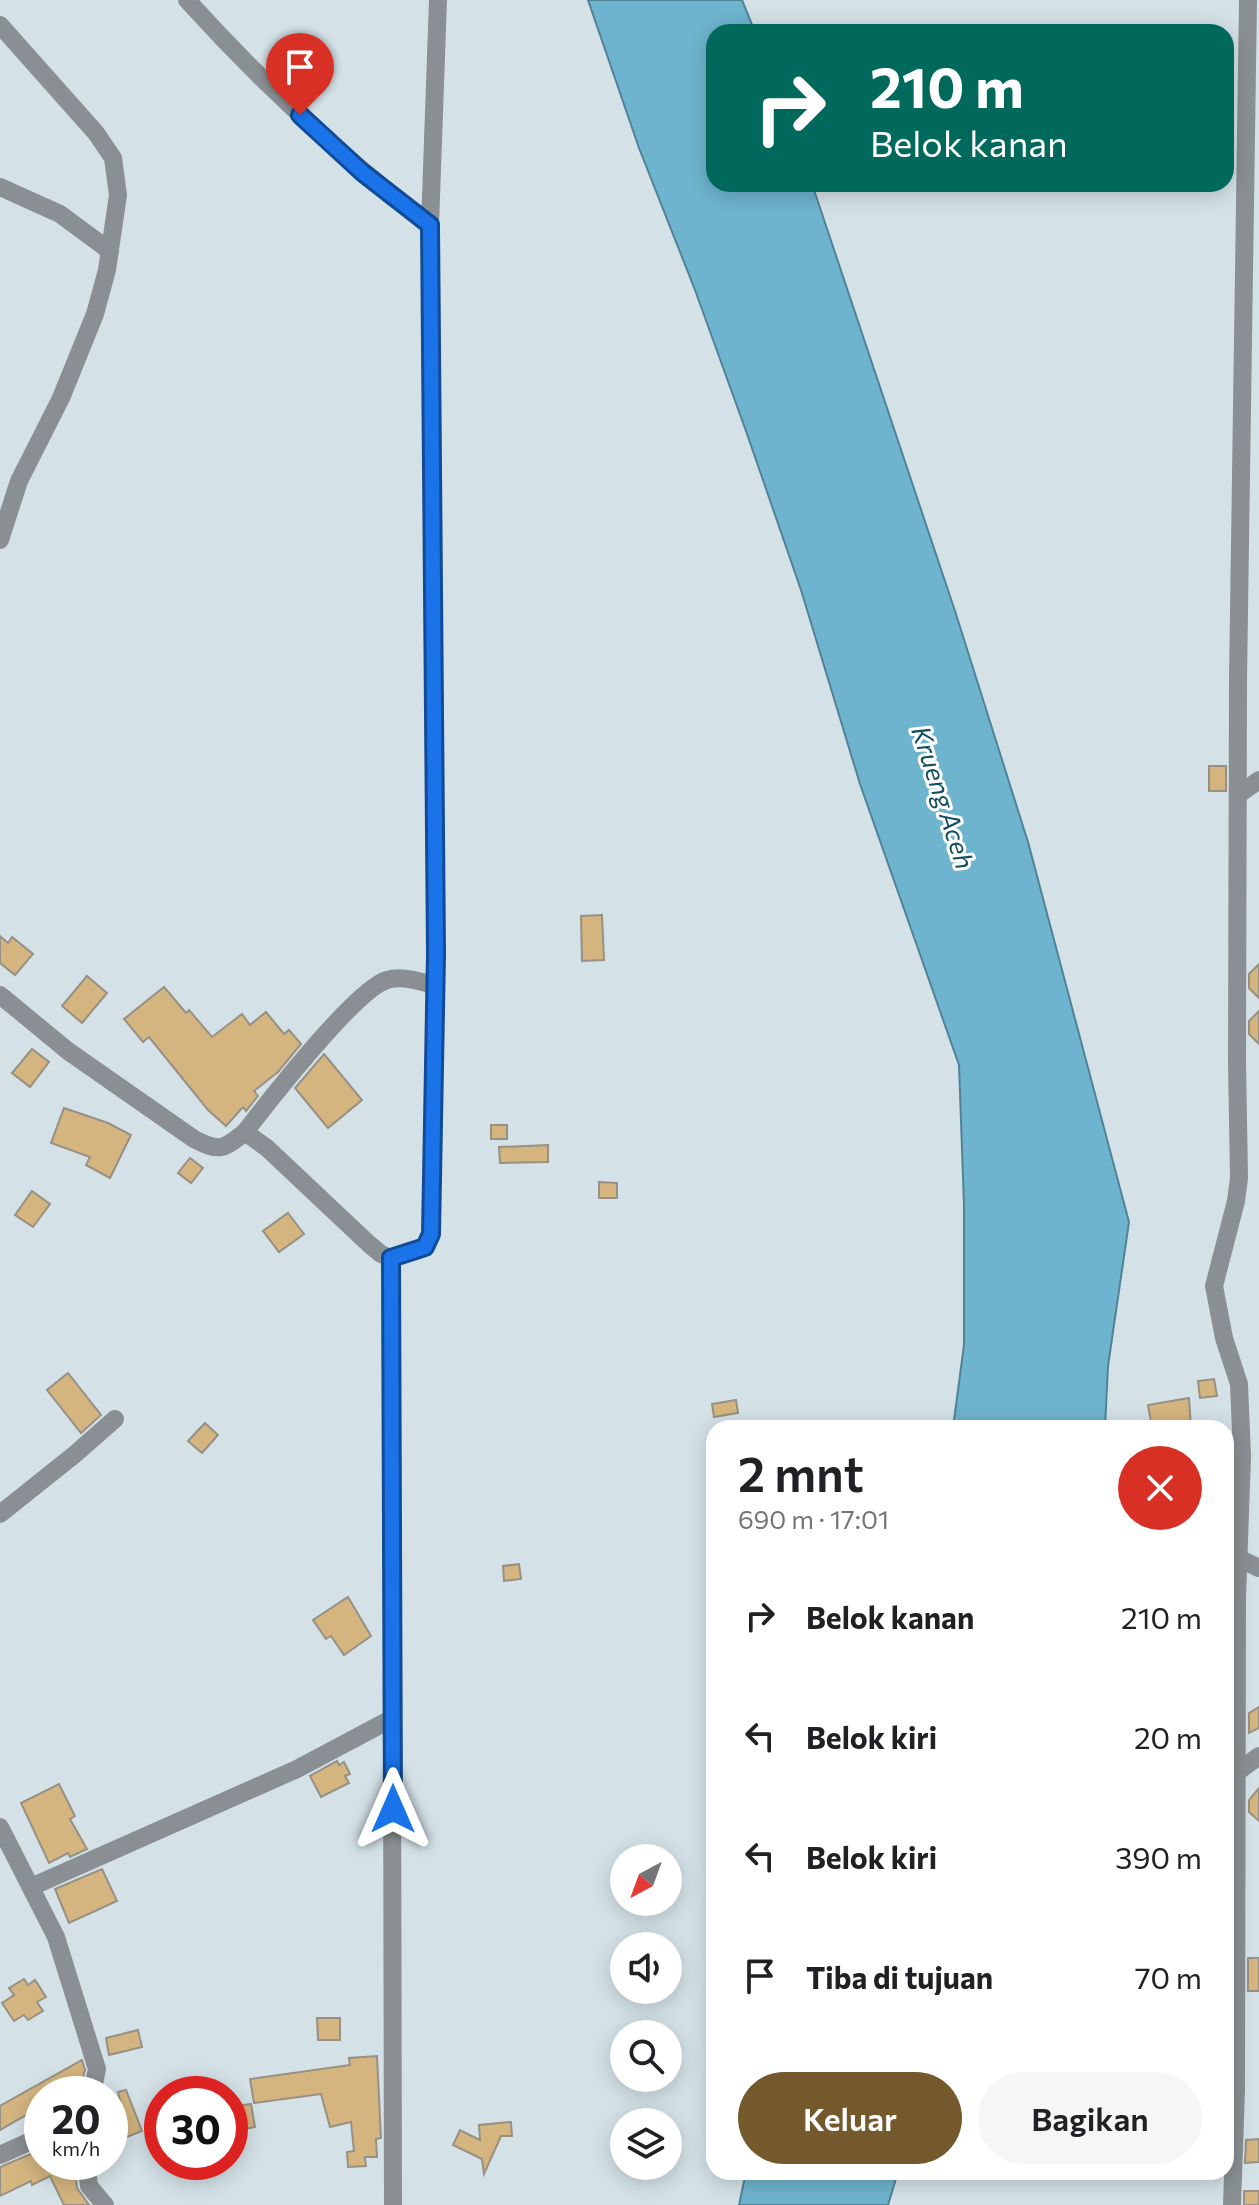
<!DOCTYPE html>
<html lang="id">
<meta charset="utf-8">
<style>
:root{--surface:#fff;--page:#f6f6f6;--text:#202124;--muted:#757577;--accent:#73592b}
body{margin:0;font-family:Commissioner,sans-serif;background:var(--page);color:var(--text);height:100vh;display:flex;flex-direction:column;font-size:30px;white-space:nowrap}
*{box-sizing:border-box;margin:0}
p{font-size:26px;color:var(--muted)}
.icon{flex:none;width:44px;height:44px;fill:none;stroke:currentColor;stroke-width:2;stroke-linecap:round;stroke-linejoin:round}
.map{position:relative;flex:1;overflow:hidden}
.side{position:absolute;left:706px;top:1420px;width:528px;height:760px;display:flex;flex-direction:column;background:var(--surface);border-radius:24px;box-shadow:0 4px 20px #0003}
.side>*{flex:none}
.hud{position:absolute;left:706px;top:24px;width:528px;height:168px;border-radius:24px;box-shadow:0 4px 20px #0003;background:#00695c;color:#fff;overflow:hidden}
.needle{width:52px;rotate:221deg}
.controls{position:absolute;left:610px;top:1844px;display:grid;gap:16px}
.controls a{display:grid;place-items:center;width:72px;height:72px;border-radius:50%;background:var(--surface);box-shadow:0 4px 20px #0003;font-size:40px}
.speed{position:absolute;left:24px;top:2076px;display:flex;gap:16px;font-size:40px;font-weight:700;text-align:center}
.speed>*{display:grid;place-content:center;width:104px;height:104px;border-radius:50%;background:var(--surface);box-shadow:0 4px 20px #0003;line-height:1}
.speed small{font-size:20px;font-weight:400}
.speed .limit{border:12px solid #d22;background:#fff;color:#111}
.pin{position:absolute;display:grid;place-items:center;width:68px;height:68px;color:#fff;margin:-82px -34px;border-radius:50% 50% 50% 0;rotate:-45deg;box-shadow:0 0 8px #0007}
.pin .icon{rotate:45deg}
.me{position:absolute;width:88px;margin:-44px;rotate:0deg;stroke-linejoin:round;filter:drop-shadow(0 0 6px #0008)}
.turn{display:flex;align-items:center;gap:28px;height:168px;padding:0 32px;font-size:36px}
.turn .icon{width:104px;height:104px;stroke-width:2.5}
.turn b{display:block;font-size:56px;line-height:68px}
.round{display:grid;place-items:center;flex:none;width:84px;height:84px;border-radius:42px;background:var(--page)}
.head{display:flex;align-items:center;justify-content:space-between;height:136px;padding:0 32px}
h1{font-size:48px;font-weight:600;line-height:60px}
.button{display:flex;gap:16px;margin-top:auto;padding:16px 32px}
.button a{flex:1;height:92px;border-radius:48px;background:var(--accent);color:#fff;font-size:32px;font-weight:600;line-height:92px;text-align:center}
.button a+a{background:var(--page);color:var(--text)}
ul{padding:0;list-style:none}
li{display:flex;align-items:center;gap:24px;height:120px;padding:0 32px}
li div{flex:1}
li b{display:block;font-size:30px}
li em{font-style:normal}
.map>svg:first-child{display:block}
.water{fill:#6eb4ce;stroke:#518396;stroke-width:2}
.building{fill:#d5b57f;stroke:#979085;stroke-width:2}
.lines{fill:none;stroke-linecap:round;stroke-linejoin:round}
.street{stroke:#898f92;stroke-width:18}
.route-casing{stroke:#114b97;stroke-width:20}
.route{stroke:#1a73e8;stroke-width:14}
.labels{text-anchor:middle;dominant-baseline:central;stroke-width:6;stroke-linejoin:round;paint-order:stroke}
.water-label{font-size:26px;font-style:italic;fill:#134e60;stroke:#fff}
</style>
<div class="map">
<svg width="1259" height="2205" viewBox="0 0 1259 2205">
<rect width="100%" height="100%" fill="#d4e2e8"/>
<!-- water -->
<g class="water">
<path d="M588 0H742L755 32H714V184H812L955 611 1028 842 1129 1222 1108 1366 1105 1428H953L964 1345V1205L959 1065 860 784 801 590 746 431 695 290 639 148Z"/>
<path d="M746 2172H898L888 2205H739Z"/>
</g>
<!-- building -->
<g class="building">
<rect x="1209" y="766" width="17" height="25"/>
<path d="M602 915 604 960 582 961 581 916Z"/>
<path d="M0 936 8 943 12 937 33 954 15 975 0 963Z"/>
<path d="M1259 964V998L1249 988V974Z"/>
<path d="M87 976 107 993 82 1023 62 1006Z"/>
<path d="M164 987 186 1013 189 1010 212 1037 242 1014 250 1025 266 1012 284 1034 289 1030 301 1044 278 1072 254 1091 258 1096 246 1111 243 1107 226 1126 208 1110 149 1037 143 1042 124 1019Z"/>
<path d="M1259 1011V1044L1249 1034V1021Z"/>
<path d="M32 1049 49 1062 30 1087 12 1073Z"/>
<path d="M324 1054 362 1100 328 1128 295 1088Z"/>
<path d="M64 1108 108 1123 131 1135 110 1178 86 1165 90 1157 51 1143Z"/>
<rect x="491" y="1125" width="16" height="14"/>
<path d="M548 1145V1162L500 1163 499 1147Z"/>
<path d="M190 1158 203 1168 191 1183 178 1173Z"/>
<path d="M599 1182 617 1183V1198H599Z"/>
<path d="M32 1191 50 1204 33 1227 15 1215Z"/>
<path d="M288 1213 304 1234 279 1252 263 1231Z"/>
<path d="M68 1373 101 1415 81 1433 47 1390Z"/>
<path d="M1214 1379 1217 1396 1200 1398 1198 1381Z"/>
<path d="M1189 1398 1191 1428H1152L1148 1405Z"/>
<path d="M736 1400 738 1413 714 1417 712 1404Z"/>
<path d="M205 1423 218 1435 202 1453 188 1441Z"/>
<path d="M519 1564 521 1579 504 1581 503 1566Z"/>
<path d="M348 1597 371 1636 344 1655 331 1636 326 1639 313 1620Z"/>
<path d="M1259 1707V1728L1249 1733V1713Z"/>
<path d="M337 1761 339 1765 344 1762 350 1774 345 1776 349 1783 321 1797 310 1776Z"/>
<path d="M59 1784 75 1816 70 1819 87 1849 70 1857 68 1853 49 1863 21 1803Z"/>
<path d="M1259 1788V1821L1249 1812V1800Z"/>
<path d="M102 1869 117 1901 69 1923 55 1889Z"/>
<rect x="1248" y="1958" width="11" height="33"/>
<path d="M24 1979 28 1985 35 1980 46 1997 37 2002 43 2011 28 2020 24 2015 14 2021 2 2003 14 1995 9 1988Z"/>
<path d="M317 2018H340V2040H318Z"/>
<path d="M138 2030 142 2047 109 2055 106 2038Z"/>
<path d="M377 2056 381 2138 376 2139 377 2157H365L366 2166 348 2167 347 2152 354 2151 351 2122 330 2127 321 2094 254 2103 250 2079 350 2065 349 2058Z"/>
<path d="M82 2060 85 2070 83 2078 73 2085 76 2089 66 2094H42V2106L0 2130V2106Z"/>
<path d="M126 2090 142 2131 122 2139 110 2107V2097L123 2113 118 2092Z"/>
<path d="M251 2104 255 2127 235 2131 230 2107Z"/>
<path d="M511 2122 512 2136H501L484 2174 482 2159 453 2145 460 2130 480 2140 479 2125Z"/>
<path d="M1259 2139V2162L1245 2163 1246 2140Z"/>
<path d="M42 2149V2162H74L77 2188 89 2205H64L50 2176 32 2185 31 2181 0 2196V2167Z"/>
<rect x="1244" y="2191" width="15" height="14"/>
</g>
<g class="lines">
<!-- street -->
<g class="street">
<path d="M187 0C262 83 342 157 430 225"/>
<path d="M0 25 96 133 113 158 118 195 107 270 95 314 61 398 19 481 0 540"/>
<path d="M0 187 60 214 110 251"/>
<path d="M1238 795 1259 780"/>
<path d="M0 995 68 1051 194 1139C219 1152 223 1150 245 1132L267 1148 370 1245 381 1254 391 1258"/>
<path d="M245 1132C268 1102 356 989 387 980 402 975 420 982 436 985"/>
<path d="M0 1514 74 1455 115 1419"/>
<path d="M1238 1558 1259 1568"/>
<path d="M1236 1773 1259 1756"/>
<path d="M0 1827 56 1937 97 2069 92 2094"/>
<path d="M31 1887 297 1769 393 1718"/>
<path d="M0 2155 42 2136"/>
<path d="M86 2162 89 2186 105 2205"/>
<path d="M393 2205 391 1258 425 1247 431 1234 436 954 430 225 438 0"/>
<path d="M1232 2205 1236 2090 1237 1599 1242 1456 1239 1384 1224 1338 1214 1286 1236 1201 1239 1178 1237 1062 1238 679 1248 0"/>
</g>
</g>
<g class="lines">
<defs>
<path id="route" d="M300 115 362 172 430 225 436 954 431 1234 425 1247 391 1258 393 1809"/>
</defs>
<!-- route casing -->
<use href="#route" class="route-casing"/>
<!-- route -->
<use href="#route" class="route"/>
</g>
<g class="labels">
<!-- water labels -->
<g class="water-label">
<text transform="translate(944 797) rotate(72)">Krueng Aceh</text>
</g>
</g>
</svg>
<div class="controls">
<a><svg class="needle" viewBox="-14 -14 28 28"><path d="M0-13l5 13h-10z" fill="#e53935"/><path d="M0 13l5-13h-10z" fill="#757577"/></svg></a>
<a><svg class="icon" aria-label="sound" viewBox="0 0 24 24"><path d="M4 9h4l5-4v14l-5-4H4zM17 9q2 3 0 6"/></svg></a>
<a><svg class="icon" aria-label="search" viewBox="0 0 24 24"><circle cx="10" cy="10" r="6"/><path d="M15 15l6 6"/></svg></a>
<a><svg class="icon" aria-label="layers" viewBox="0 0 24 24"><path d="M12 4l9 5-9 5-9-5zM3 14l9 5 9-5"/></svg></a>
</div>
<div class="speed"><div>20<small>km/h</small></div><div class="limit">30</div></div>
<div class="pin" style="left:300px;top:115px;background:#d93025"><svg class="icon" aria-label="arrive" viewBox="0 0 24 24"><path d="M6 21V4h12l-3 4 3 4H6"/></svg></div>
<svg class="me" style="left:393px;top:1809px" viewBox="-20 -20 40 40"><path d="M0-17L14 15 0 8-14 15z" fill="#1a73e8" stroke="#fff" stroke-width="4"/></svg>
<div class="hud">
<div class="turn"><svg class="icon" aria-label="right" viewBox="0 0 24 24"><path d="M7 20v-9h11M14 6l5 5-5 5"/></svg><div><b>210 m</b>Belok kanan</div></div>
</div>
<section class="side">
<div class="head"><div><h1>2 mnt</h1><p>690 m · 17:01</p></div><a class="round" style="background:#d93025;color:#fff"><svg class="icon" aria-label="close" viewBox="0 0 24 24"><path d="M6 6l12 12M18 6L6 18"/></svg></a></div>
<ul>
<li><svg class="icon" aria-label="right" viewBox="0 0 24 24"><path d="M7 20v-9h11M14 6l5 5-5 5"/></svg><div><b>Belok kanan</b></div><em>210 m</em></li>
<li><svg class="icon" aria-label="left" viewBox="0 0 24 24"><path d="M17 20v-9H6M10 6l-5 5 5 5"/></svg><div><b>Belok kiri</b></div><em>20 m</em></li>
<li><svg class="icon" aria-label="left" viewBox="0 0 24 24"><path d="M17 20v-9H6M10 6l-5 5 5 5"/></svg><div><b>Belok kiri</b></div><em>390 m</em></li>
<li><svg class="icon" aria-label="arrive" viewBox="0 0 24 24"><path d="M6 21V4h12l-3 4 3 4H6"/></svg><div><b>Tiba di tujuan</b></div><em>70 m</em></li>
</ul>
<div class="button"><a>Keluar</a><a>Bagikan</a></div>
</section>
</div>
